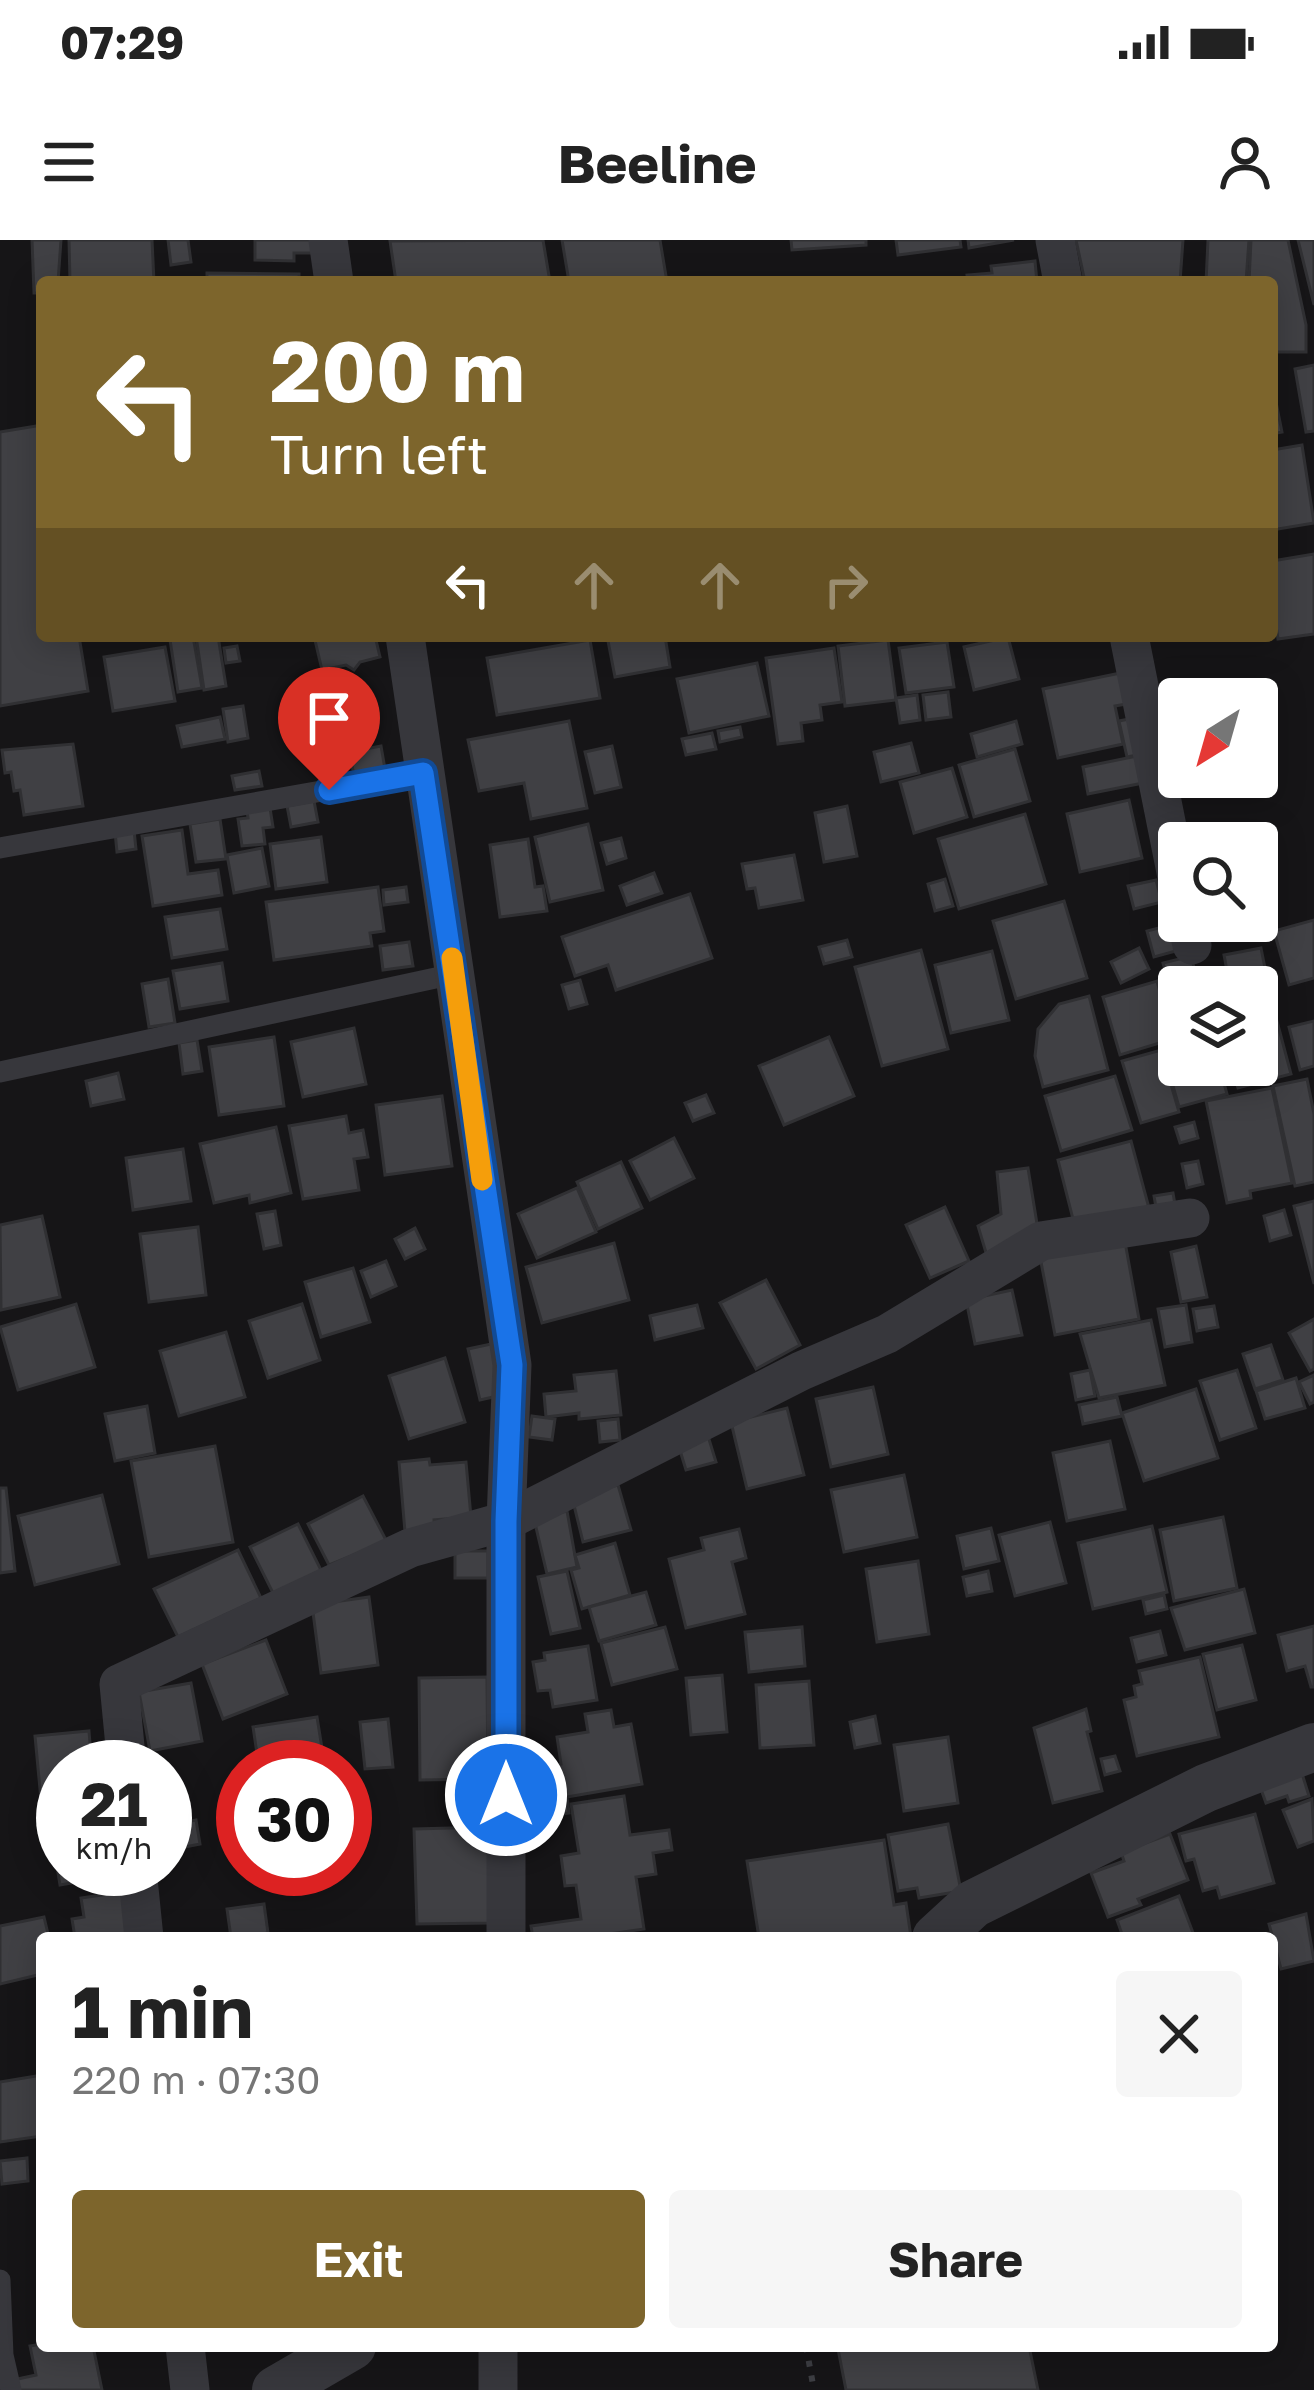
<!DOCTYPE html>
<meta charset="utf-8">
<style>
:root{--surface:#fff;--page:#f6f6f6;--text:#222;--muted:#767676;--accent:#7d652c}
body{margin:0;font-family:"Golos Text",sans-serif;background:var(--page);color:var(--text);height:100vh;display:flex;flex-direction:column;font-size:45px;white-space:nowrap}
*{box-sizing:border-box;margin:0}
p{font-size:39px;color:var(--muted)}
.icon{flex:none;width:66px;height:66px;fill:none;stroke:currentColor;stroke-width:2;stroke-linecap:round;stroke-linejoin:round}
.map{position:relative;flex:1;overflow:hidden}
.side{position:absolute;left:36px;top:1692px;width:1242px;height:420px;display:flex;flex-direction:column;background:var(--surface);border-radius:12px;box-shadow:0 6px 30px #0003}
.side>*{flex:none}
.top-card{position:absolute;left:36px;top:36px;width:1242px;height:366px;border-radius:12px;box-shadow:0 6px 30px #0003;background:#7d652c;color:#fff;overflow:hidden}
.needle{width:78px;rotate:217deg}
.controls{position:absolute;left:1158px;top:438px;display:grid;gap:24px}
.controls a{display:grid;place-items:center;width:120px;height:120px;border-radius:12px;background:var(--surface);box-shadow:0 6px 30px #0003;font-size:60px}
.speed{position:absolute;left:36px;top:1500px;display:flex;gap:24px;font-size:60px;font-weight:700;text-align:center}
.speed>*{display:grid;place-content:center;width:156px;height:156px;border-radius:50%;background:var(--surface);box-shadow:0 6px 30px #0003;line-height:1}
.speed small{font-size:30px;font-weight:400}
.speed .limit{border:18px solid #d22;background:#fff;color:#111}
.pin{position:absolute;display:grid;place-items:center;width:102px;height:102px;color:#fff;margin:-123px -51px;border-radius:50% 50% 50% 0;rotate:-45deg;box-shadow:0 0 12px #0007}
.pin .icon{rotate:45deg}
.me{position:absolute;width:132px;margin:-66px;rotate:0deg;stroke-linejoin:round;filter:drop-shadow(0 0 9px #0008)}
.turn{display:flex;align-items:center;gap:42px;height:252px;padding:0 36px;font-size:54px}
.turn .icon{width:156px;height:156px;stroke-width:2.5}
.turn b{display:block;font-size:84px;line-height:102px}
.lanes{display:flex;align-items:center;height:114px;padding:0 36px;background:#0003;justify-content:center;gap:60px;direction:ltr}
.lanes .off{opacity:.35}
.round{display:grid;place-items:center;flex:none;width:126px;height:126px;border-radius:12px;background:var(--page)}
.headline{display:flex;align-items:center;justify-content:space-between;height:204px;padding:0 36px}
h1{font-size:72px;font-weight:700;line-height:90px}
.action{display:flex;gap:24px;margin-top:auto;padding:24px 36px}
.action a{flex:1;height:138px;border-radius:12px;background:var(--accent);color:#fff;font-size:48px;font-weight:700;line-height:138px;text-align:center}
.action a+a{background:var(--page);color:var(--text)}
.status{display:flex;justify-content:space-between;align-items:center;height:84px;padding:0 60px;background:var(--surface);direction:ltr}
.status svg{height:33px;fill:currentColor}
header{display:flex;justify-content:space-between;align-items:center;height:156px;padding:0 36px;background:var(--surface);font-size:54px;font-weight:700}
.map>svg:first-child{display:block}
.building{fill:#404044;stroke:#303033;stroke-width:3}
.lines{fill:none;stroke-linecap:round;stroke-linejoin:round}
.path{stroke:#3d3e43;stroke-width:6;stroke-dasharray:6 9;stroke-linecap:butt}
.service{stroke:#37373c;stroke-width:21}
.minor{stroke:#37373c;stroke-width:39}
.tertiary{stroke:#37373c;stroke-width:48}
.route-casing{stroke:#114b97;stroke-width:30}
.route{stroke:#1a73e8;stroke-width:21}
.slow{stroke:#f59e0b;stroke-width:21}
</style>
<div class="status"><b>07:29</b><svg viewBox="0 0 49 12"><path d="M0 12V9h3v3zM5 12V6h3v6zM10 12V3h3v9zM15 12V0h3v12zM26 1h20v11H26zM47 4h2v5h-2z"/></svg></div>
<header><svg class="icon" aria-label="menu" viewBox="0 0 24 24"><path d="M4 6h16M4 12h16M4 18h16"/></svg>Beeline<svg class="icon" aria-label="person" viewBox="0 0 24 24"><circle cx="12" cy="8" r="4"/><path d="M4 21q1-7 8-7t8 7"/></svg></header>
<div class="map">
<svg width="1314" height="2150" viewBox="0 0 1314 2150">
<rect width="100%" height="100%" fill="#161517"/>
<!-- building -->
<g class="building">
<path d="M32 0H61L58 42H42V53H34Z"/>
<path d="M69 0H152L154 42H70Z"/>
<path d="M168 0H188L191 22 171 25Z"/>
<path d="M255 0H313V13H294V21L255 20Z"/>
<path d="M543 0 550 42H396L390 1Z"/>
<path d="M562 0H660L667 42H569Z"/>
<path d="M791 0H866V5L792 10Z"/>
<path d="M896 0H960L961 7 898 15Z"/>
<path d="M968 0H1014L969 8Z"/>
<path d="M1076 0H1183L1180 42H1085Z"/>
<path d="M1208 0H1249L1246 42H1206Z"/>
<path d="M1251 0H1288L1306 85V112H1272V42H1249Z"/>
<path d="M1298 0H1314V65Z"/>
<path d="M1035 21 1037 42H968L967 35 992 33 991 26Z"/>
<path d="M207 33 299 34V42H207Z"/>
<path d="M1314 125V191L1306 192 1295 129Z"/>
<path d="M1272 142 1282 192 1272 194Z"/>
<path d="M42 185V396H79L88 451 0 466V192Z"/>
<path d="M1302 205 1314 283 1272 290V210Z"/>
<path d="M1314 314V394L1278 399 1272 358V321Z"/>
<path d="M193 396 202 448 178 452 170 400Z"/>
<path d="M196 396H218L226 446 204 450Z"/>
<path d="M314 396H375L380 417 360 422 354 430 346 425 322 430Z"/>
<path d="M607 396H665L670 427 615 437Z"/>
<path d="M1008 397 1019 439 974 450 964 407Z"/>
<path d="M590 400 600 458 497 475 487 418Z"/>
<path d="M888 400 896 460 845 466 838 406Z"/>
<path d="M947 402 954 447 906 453 899 408Z"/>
<path d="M237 406 240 421 226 423 224 408Z"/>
<path d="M165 407 175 461 113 471 104 417Z"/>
<path d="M834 408 842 462 820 465 822 480 801 483 803 501 778 504 766 418Z"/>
<path d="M757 423 769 476 689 493 677 439Z"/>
<path d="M1125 432 1132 463 1115 466 1123 504 1058 518 1043 449Z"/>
<path d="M1254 447 1256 459H1196Z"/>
<path d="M948 452 951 477 926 480 923 455Z"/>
<path d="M917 455 920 480 900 483 896 458Z"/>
<path d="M1257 463 1267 513 1257 515Z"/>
<path d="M243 466 248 498 228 502 223 469Z"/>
<path d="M220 477 225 499 182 507 177 486Z"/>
<path d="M1134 478 1142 514 1127 517 1119 481Z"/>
<path d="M569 481 587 568 531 579 524 543 479 551 468 500Z"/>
<path d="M1016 481 1022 504 977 517 971 494Z"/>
<path d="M740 487 742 497 720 502 718 491Z"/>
<path d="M712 493 716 509 686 515 682 499Z"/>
<path d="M911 503 919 533 881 542 874 512Z"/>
<path d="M73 504 83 566 24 575 20 550 14 551 11 532 5 533 2 510Z"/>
<path d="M381 506 385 529 354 535 349 512Z"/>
<path d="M612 506 621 547 595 553 585 512Z"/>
<path d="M1015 509 1030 561 974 577 959 525Z"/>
<path d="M1137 516 1143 543 1088 554 1083 527Z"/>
<path d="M952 528 967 577 914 593 900 542Z"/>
<path d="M259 531 262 546 235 550 232 536Z"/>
<path d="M1129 560 1142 618 1080 632 1067 574Z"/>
<path d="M314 561 318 582 291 587 287 566Z"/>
<path d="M847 566 857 616 824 622 815 573Z"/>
<path d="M270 568 273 587 263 588 265 604 242 606 238 579 248 578 247 571Z"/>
<path d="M1025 574 1046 644 959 669 938 599Z"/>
<path d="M220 579 226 619 196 622 190 584Z"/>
<path d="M588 584 603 650 550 662 535 597Z"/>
<path d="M134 590 136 609 117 612 115 592Z"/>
<path d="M182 590 188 634 218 630 222 655 153 666 142 596Z"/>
<path d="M321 597 327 642 276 649 270 604Z"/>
<path d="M621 598 626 618 607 624 601 603Z"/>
<path d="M528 599 535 647 543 646 547 671 500 677 490 605Z"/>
<path d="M262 608 269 646 234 653 227 615Z"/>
<path d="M794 615 803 660 759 668 755 648 747 649 742 624Z"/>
<path d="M654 633 662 653 627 665 620 646Z"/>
<path d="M945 639 953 666 935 671 928 644Z"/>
<path d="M1156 640 1162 662 1134 669 1128 646Z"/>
<path d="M378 647 384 691 370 693 372 706 274 720 266 662Z"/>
<path d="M406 647 408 662 384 665 383 650Z"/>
<path d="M690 654 712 718 616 750 608 725 575 736 562 697Z"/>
<path d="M1064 661 1087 738 1016 759 993 681Z"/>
<path d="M220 669 227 709 172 718 165 677Z"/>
<path d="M1314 680V738L1289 745 1274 691Z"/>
<path d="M1170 685 1176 711 1154 717 1147 691Z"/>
<path d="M847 700 852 717 824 724 819 707Z"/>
<path d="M409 702 413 726 383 730 380 706Z"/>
<path d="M1139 708 1149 729 1121 743 1111 722Z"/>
<path d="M1261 708 1269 748 1230 747 1224 715Z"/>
<path d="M921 710 948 809 882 826 855 727Z"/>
<path d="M992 711 1009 780 951 793 935 725Z"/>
<path d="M1191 716 1199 747H1179V792L1175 793 1164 751 1170 749 1163 723Z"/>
<path d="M222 723 228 761 180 769 173 731Z"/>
<path d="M168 739 175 783 149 787 142 744Z"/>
<path d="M580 740 587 764 569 769 562 745Z"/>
<path d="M1157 741 1173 799 1120 815 1103 757Z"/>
<path d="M1089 756 1108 830 1043 847 1035 816 1038 789 1059 764Z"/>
<path d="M1273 766 1291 834 1238 848 1231 825H1257V770Z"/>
<path d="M1314 781V826L1300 830 1289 787Z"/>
<path d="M354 788 366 844 303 857 291 802Z"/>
<path d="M274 797 284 866 219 875 209 807Z"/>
<path d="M829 797 854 856 784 885 759 826Z"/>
<path d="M197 800 202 831 183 834 179 803Z"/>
<path d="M1161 810 1179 872 1141 883 1122 821Z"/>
<path d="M1179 822 1219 825 1227 854 1179 867 1167 825Z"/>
<path d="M118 833 124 859 91 866 86 841Z"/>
<path d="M1115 836 1132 890 1061 911 1045 856Z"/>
<path d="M1307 839 1314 874V942L1295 946 1273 846Z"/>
<path d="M1272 848 1292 943 1250 951 1251 958 1227 963 1206 861Z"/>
<path d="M706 855 714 873 693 881 685 863Z"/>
<path d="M442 856 452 926 385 935 376 865Z"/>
<path d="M346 876 349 893 363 890 368 917 354 919 359 950 303 959 289 886Z"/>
<path d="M1194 882 1198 898 1180 903 1175 887Z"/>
<path d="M276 887 291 953 250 963 249 955 214 963 200 904Z"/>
<path d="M674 898 694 938 650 960 630 921Z"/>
<path d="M1131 901 1149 968 1075 987 1058 920Z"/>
<path d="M183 909 191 961 133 970 126 918Z"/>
<path d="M1198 921 1203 944 1187 948 1182 924Z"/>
<path d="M621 922 642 968 598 989 577 942Z"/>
<path d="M1028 928 1038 990 987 1016 978 986 1001 974 997 932Z"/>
<path d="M577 948 596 992 537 1018 518 974Z"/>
<path d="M1173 953 1177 976 1158 979 1154 956Z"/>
<path d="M1314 961V1044L1294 966Z"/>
<path d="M945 967 969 1021 930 1038 906 985Z"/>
<path d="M1284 970 1291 995 1270 1001 1264 976Z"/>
<path d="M275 971 281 1005 264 1009 257 974Z"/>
<path d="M42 976 60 1057 1 1070 0 985Z"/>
<path d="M198 987 206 1055 149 1062 140 994Z"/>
<path d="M415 988 425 1009 405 1019 395 999Z"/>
<path d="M1125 1002 1139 1079 1055 1095 1040 1017Z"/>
<path d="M614 1003 629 1060 542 1083 526 1027Z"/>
<path d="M1196 1006 1207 1057 1181 1062 1171 1012Z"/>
<path d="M386 1021 396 1046 371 1057 361 1031Z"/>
<path d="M353 1028 370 1082 321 1097 305 1042Z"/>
<path d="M766 1040 800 1105 756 1129 720 1063Z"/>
<path d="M1012 1050 1022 1095 975 1104 966 1060Z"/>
<path d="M76 1064 95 1127 18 1150 0 1087Z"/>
<path d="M302 1064 320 1120 268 1138 249 1081Z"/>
<path d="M697 1065 703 1088 655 1100 650 1076Z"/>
<path d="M1186 1065 1192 1102 1165 1107 1158 1069Z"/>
<path d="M1214 1066 1218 1087 1197 1091 1193 1069Z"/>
<path d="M1314 1079V1129L1310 1131 1289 1093Z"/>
<path d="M1151 1080 1165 1145 1099 1158 1080 1094Z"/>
<path d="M226 1092 245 1157 179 1176 160 1111Z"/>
<path d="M491 1104 502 1155 480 1160 468 1109Z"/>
<path d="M1271 1105 1283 1140 1255 1149 1243 1114Z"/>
<path d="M445 1118 465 1182 409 1199 389 1136Z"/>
<path d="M1090 1130 1095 1156 1076 1160 1071 1134Z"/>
<path d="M1237 1130 1256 1188 1220 1200 1200 1141Z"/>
<path d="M616 1131 621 1175 579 1179V1173L546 1177 544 1154 576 1151 574 1135Z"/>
<path d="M1314 1135V1162L1310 1164 1299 1142Z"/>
<path d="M1296 1138 1305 1168 1265 1179 1256 1151Z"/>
<path d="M873 1147 888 1214 831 1227 816 1159Z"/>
<path d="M1196 1149 1218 1218 1144 1241 1122 1173Z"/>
<path d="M1117 1157 1122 1176 1083 1184 1079 1165Z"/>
<path d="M147 1166 155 1213 115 1221 105 1174Z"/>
<path d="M787 1168 804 1235 747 1249 731 1182Z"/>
<path d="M532 1176 555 1179 552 1200 529 1197Z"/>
<path d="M618 1179 620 1200 600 1202 598 1181Z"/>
<path d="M708 1196 716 1222 686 1230 678 1204Z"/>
<path d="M1110 1201 1125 1269 1067 1281 1053 1213Z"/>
<path d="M215 1206 233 1302 149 1317 131 1221Z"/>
<path d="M429 1219 430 1225 466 1222 471 1277 434 1280V1289L405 1292 399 1222Z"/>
<path d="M904 1235 917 1297 844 1312 831 1250Z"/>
<path d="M618 1245 631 1290 583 1302 572 1257Z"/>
<path d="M0 1248H6L15 1331 0 1333Z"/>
<path d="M102 1255 119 1324 35 1345 18 1276Z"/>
<path d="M363 1256 387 1302 329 1325 308 1284Z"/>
<path d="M567 1271 577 1327 547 1334 534 1279Z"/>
<path d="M1223 1277 1237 1348 1174 1361 1160 1290Z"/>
<path d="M1050 1282 1066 1343 1015 1356 999 1295Z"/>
<path d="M298 1284 322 1332 274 1355 250 1307Z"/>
<path d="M1152 1286 1167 1352 1093 1369 1078 1303Z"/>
<path d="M991 1288 999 1321 964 1329 957 1296Z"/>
<path d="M739 1289 746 1318 732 1322 745 1374 686 1388 669 1319 704 1310 701 1298Z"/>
<path d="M615 1303 630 1355 582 1369 571 1330 579 1328 575 1315Z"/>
<path d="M238 1310 261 1358 178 1397 154 1349Z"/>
<rect x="455" y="1311" width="33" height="27"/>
<path d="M918 1321 929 1394 877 1402 866 1329Z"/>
<path d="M567 1331 580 1388 551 1394 538 1337Z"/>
<path d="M988 1331 992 1351 967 1356 963 1337Z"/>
<path d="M1244 1349 1255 1393 1185 1410 1171 1368Z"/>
<path d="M646 1352 656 1385 599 1401 589 1367Z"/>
<path d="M1164 1355 1167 1369 1146 1374 1143 1360Z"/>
<path d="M369 1357 378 1425 321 1433 312 1365Z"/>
<path d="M1314 1386V1447H1311L1305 1426 1287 1431 1278 1395Z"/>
<path d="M665 1387 677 1429 612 1445 601 1403Z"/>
<path d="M802 1387 805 1426 749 1432 745 1392Z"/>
<path d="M1160 1391 1166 1415 1137 1422 1131 1398Z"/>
<path d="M266 1400 287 1454 223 1479 202 1424Z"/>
<path d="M1242 1405 1256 1460 1217 1470 1203 1414Z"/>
<path d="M588 1406 597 1460 553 1467 550 1450 538 1451 533 1422 545 1420 544 1413Z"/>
<path d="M1200 1417 1219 1497 1137 1516 1124 1460 1136 1457 1134 1446 1142 1444 1139 1431Z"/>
<path d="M722 1435 727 1492 691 1495 686 1438Z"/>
<path d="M487 1437 488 1539 420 1540 419 1438Z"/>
<path d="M809 1441 814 1505 760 1508 756 1445Z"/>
<path d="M191 1443 202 1501 150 1511 139 1452Z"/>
<path d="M1086 1469 1091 1491 1087 1492 1102 1551 1053 1563 1034 1488Z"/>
<path d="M611 1470 614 1487 631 1484 642 1544 567 1557 569 1573 535 1578 528 1530 561 1524 557 1497 588 1492 585 1474Z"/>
<path d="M875 1476 880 1503 855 1508 850 1482Z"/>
<path d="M317 1477 325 1527H259L253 1487Z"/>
<path d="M388 1479 393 1527 365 1529 360 1482Z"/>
<path d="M89 1491 92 1527H63V1558L41 1560 35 1496Z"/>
<path d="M948 1497 958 1563 904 1571 894 1505Z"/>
<path d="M1115 1516 1120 1531 1105 1535 1101 1519Z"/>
<path d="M1300 1527 1309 1556 1289 1562 1287 1556 1266 1563 1258 1541Z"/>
<path d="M624 1556 630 1595 669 1590 672 1610 653 1613 656 1634 636 1637 644 1689 609 1694V1698H533L531 1686 581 1679 576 1645 565 1646 561 1616 579 1613 571 1564Z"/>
<path d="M1312 1559 1314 1601 1298 1607 1283 1570Z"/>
<path d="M1255 1574 1274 1643 1220 1658 1217 1647 1203 1651 1194 1619 1186 1621 1179 1594Z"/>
<path d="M196 1580 200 1604 165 1611V1586Z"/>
<path d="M948 1584 961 1651 919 1658 917 1648 898 1651 888 1595Z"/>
<path d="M488 1587 491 1683 417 1684 414 1589Z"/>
<path d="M63 1588V1629H116L117 1635 60 1645 51 1590Z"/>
<path d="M1170 1594 1188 1640 1138 1659 1141 1665 1108 1677 1091 1633 1124 1621 1121 1612Z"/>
<path d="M884 1600 894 1665 906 1663 911 1697 759 1698 747 1621Z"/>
<path d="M123 1652 130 1698H75L72 1679 84 1677 81 1658Z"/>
<path d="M1179 1656 1195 1698H1111L1122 1694 1117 1680Z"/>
<path d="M264 1664 268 1693 231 1698 227 1669Z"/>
<path d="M1306 1674 1314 1721 1281 1729 1269 1684Z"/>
<path d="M44 1677 49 1698H42V1734L0 1744V1686Z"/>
<path d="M42 1835V1896L0 1902V1842Z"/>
<path d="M27 1918 28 1941 2 1944 0 1921Z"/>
<path d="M42 2104 93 2106 102 2150H15L13 2140 36 2135 30 2106Z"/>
<path d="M856 2106H1029L1038 2150H846L838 2109Z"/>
</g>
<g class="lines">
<!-- path -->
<path class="path" d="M806 2106 814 2150"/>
<!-- service -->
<g class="service">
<path d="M0 608 423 533"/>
<path d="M0 832 454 734"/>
<path d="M0 2040 3 2115 11 2150"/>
</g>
<!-- minor -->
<g class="minor">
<path d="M328 0 334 42"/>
<path d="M1055 0 1063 42"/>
<path d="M405 396 512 1125 506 1281V1698"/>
<path d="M1129 396 1179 647"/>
<path d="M1187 681 1192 705"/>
<path d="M127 1527 119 1444 410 1308 506 1281 801 1131 887 1094 1041 1001 1190 978"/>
<path d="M137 1629 144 1698"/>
<path d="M185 2106 190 2150"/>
<path d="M498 2150V2106"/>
</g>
<!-- tertiary -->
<g class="tertiary">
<path d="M936 1698 973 1664 1206 1548 1314 1507"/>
<path d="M276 2150 352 2106"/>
</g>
</g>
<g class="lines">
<defs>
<path id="route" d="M329 550 423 533 512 1125 506 1281V1555"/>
</defs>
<!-- route casing -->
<use href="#route" class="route-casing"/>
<!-- route -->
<use href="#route" class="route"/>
<!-- slow -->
<path class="slow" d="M452 718 482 940"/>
</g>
</svg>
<div class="controls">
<a><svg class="needle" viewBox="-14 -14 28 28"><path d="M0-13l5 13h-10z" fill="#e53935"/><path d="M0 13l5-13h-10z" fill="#767676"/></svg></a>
<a><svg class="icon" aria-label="search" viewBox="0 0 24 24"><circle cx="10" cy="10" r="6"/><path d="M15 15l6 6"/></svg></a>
<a><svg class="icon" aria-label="layers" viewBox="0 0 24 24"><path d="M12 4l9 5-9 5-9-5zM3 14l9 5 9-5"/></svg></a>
</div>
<div class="speed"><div>21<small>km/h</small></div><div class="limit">30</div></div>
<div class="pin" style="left:329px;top:550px;background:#d93025"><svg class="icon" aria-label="arrive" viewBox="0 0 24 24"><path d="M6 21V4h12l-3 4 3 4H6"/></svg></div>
<svg class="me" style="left:506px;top:1555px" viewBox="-20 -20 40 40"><circle r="17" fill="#1a73e8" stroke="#fff" stroke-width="3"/><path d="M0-11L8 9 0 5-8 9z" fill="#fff"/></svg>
<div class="top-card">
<div class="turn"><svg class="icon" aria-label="left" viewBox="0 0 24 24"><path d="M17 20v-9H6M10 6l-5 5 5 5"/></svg><div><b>200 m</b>Turn left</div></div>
<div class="lanes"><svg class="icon" aria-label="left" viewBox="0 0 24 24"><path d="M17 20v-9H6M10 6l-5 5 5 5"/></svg><svg class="icon off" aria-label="ahead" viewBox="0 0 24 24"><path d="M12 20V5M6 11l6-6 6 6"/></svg><svg class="icon off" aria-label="ahead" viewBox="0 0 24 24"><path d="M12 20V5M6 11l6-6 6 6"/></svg><svg class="icon off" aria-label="right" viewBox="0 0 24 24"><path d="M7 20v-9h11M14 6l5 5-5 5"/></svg></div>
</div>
<section class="side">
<div class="headline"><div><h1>1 min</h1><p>220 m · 07:30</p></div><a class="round"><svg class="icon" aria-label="close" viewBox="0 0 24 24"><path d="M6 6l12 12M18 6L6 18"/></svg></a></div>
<div class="action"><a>Exit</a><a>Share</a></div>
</section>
</div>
